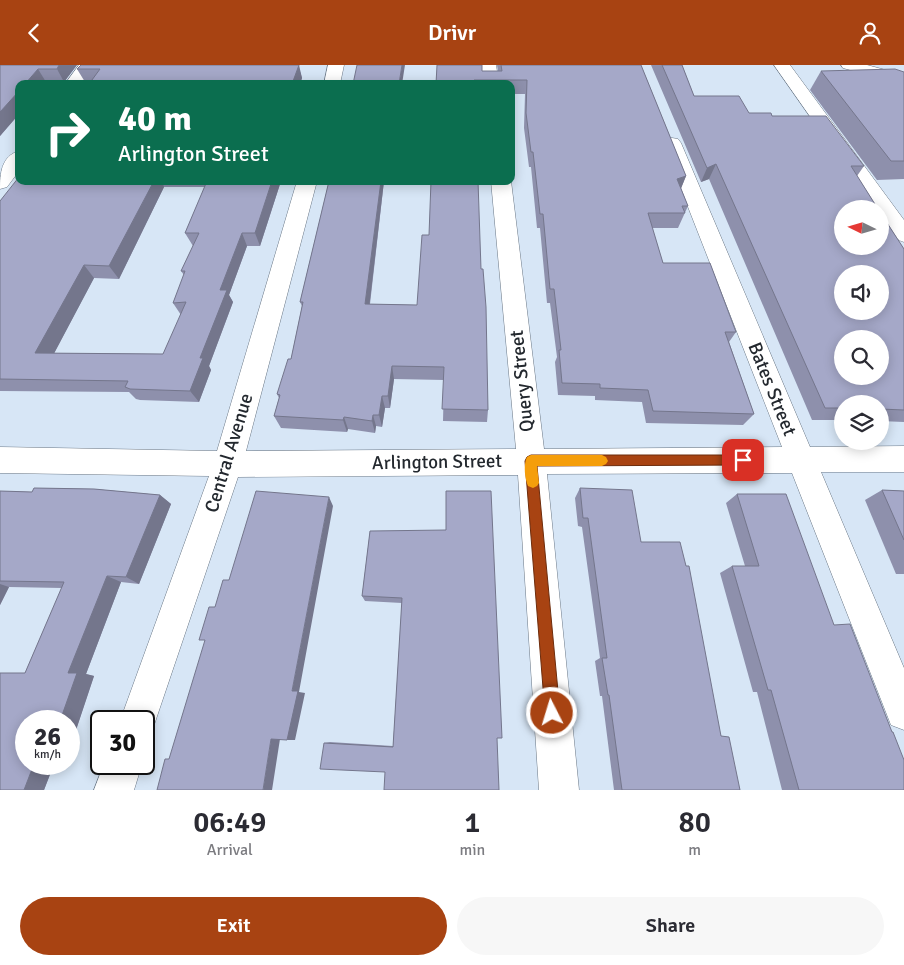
<!DOCTYPE html>
<style>
:root{--surface:#fff;--page:#f7f7f7;--text:#2b2b33;--muted:#7c7c81;--accent:#a84312}
body{margin:0;font-family:Signika,sans-serif;background:var(--page);color:var(--text);height:100vh;display:flex;flex-direction:column;font-size:19px;white-space:nowrap}
*{box-sizing:border-box;margin:0}
p{font-size:16px;color:var(--muted)}
.icon{flex:none;width:28px;height:28px;fill:none;stroke:currentColor;stroke-width:2;stroke-linecap:round;stroke-linejoin:round}
.map{position:relative;height:725px;overflow:hidden}
.side{display:flex;flex-direction:column;background:var(--surface);flex:1}
.side>*{flex:none}
.top-card{position:absolute;left:15px;top:15px;width:500px;height:105px;border-radius:10px;box-shadow:0 2px 12px #0003;background:#0b6e4f;color:#fff;overflow:hidden}
.needle{width:32px;rotate:275deg}
.fabs{position:absolute;left:834px;top:135px;display:grid;gap:10px}
.fabs a{display:grid;place-items:center;width:55px;height:55px;border-radius:50%;background:var(--surface);box-shadow:0 2px 12px #0003;font-size:25px}
.speed{position:absolute;left:15px;top:645px;display:flex;gap:10px;font-size:25px;font-weight:700;text-align:center}
.speed>*{display:grid;place-content:center;width:65px;height:65px;border-radius:50%;background:var(--surface);box-shadow:0 2px 12px #0003;line-height:1}
.speed small{font-size:12px;font-weight:400}
.speed .limit{border:2px solid #111;border-radius:8px;background:#fff;color:#111}
.pin{position:absolute;display:grid;place-items:center;width:42px;height:42px;color:#fff;margin:-21px;border-radius:10px;box-shadow:0 2px 8px #0006}
.me{position:absolute;width:55px;margin:-28px;rotate:355deg;stroke-linejoin:round;filter:drop-shadow(0 0 4px #0008)}
.turn{display:flex;align-items:center;gap:18px;height:105px;padding:0 20px;font-size:22px}
.turn .icon{width:65px;height:65px;stroke-width:2.5}
.turn b{display:block;font-size:35px;line-height:42px}
.eta{display:flex;justify-content:space-evenly;align-items:center;height:85px;text-align:center}
.eta b{font-size:30px;font-weight:600;line-height:35px}
.button{display:flex;gap:10px;margin-top:auto;padding:10px 20px}
.button a{flex:1;height:58px;border-radius:30px;background:var(--accent);color:#fff;font-size:20px;font-weight:600;line-height:58px;text-align:center}
.button a+a{background:var(--page);color:var(--text)}
header{display:flex;justify-content:space-between;align-items:center;height:65px;padding:0 20px;background:var(--accent);color:#fff;font-size:22px;font-weight:600}
.map>svg:first-child{display:block}
.lines{fill:none;stroke-linecap:round;stroke-linejoin:round}
.minor-casing{stroke:#6a7785;stroke-width:1}
.major-casing{stroke:#6a7785;stroke-width:1}
.minor{fill:#fff;fill-rule:evenodd}
.major{fill:#fff;fill-rule:evenodd}
.wall{fill:#8e90ac;fill-rule:evenodd}
.shaded-wall{fill:#74768c}
.building{fill:#a5a8c8;stroke:#74768c;fill-rule:evenodd}
.route{fill:#a84312;stroke:#6d2c0c}
.slow{fill:#f59e0b}
.labels{text-anchor:middle;dominant-baseline:central;stroke-width:5;stroke-linejoin:round;paint-order:stroke}
.street-label{font-size:19px;fill:#23282e;stroke:#fff}
</style>
<header><svg class="icon" aria-label="back" viewBox="0 0 24 24"><path d="M15 5l-7 7 7 7"/></svg>Drivr<svg class="icon" aria-label="person" viewBox="0 0 24 24"><circle cx="12" cy="8" r="4"/><path d="M4 21q1-7 8-7t8 7"/></svg></header>
<div class="map">
<svg width="904" height="725" viewBox="0 0 904 725">
<rect width="100%" height="100%" fill="#d7e6f6"/>
<g class="lines">
<defs>
<g id="minor">
<path d="M79 0H95L81 19H65Z"/>
<path d="M328 0H344L340 19H324Z"/>
<path d="M480 0H496L499 19H483Z"/>
<path d="M774 0H790L904 155V177C892 174 880 156 880 144H875Z"/>
<path d="M672 73 678 74 681 78 810 382 904 381V407H821L904 603V665L891 660 792 408 547 409 579 725H539L518 410 238 412 151 669 144 672V656H120L209 411 0 408V382L217 386 297 116H317L246 386 516 384 491 116H511L544 384 782 382 663 78 666 74Z"/>
<path d="M19 86V106L7 122 0 124C0 109 1 91 19 86Z"/>
<path d="M104 699H142L134 725H94Z"/>
</g>
<path id="major" d="M841 0H867L904 10V20L843 3Z"/>
</defs>
<!-- minor casing -->
<use href="#minor" class="minor-casing"/>
<!-- major casing -->
<use href="#major" class="major-casing"/>
<!-- minor -->
<use href="#minor" class="minor"/>
<!-- major -->
<use href="#major" class="major"/>
</g>
<!-- wall -->
<g class="wall">
<path d="M0 0H77L64 17H46L19 19V49L0 71Z"/>
<path d="M81 0H298L302 13 300 19H89L90 17H85L77 4Z"/>
<path d="M497 0H641L686 111 681 123 688 141 678 163H652L663 198 736 267 729 277 754 349 743 360 646 358 642 337 595 335V331L558 330 555 297 557 292 550 238H547L540 163H537L531 102H529L524 63 525 29H511V19H436L482 6H498Z"/>
<path d="M651 0H682L694 31 749 48 772 51 864 101 857 111 904 184V357L880 356V339H842V355H812L709 114 701 117Z"/>
<path d="M821 6 904 7V114L877 115 810 25Z"/>
<path d="M19 116H281L260 181H247L229 230 233 237 209 301 211 305 199 337 140 335 136 334 129 327 0 326V136ZM164 122H205L185 168 193 181 181 206 184 210 173 238 181 250 163 289 54 288 94 213 119 214Z"/>
<path d="M329 116H384L370 239 417 240 481 204 488 345 487 357 443 356 444 315 394 314 390 343H385L382 362 376 361 375 368 348 364 347 367 281 363 274 351 279 333 277 329 291 294 302 241 300 237Z"/>
<path d="M34 423 94 424 160 430 171 439 139 519 121 517 86 609 94 611 72 677H69V656H26V699H54L44 725H0V608H25L62 523 9 522 0 540V426L32 427Z"/>
<path d="M580 423 641 477 721 671 740 725H614L602 631H600L595 596 600 593 582 462 578 461 575 433Z"/>
<path d="M882 425 904 426V509H896L865 435Z"/>
<path d="M737 429 834 560 904 725H782L757 627H753L720 508 732 501H745L726 438Z"/>
<path d="M370 466 497 673 385 707 324 678 330 677 393 681 402 538 365 536 362 531Z"/>
</g>
<!-- shaded-wall -->
<g class="shaded-wall">
<path d="M59 0H77L64 17 57 4Z"/>
<path d="M293 0H298L299 1V0L302 13 300 19H292Z"/>
<path d="M402 0H405L402 19H399Z"/>
<path d="M38 4 46 17 45 19H25Z"/>
<path d="M19 26V49L0 71V47Z"/>
<path d="M716 99 709 114 701 117 707 103Z"/>
<path d="M686 111 680 126 677 114Z"/>
<path d="M154 116H162L164 122 119 214 109 201Z"/>
<path d="M272 116H281L260 181 255 168Z"/>
<path d="M381 116H384L368 252 365 239Z"/>
<path d="M242 168 247 181 229 230 233 237 209 301 211 305 199 337 190 326 220 225Z"/>
<path d="M84 200 94 213 48 300 35 288Z"/>
<path d="M392 301 394 314 390 343 388 331Z"/>
<path d="M382 331 385 343 382 362 379 350Z"/>
<path d="M373 350 376 361 375 368 372 356Z"/>
<path d="M344 352 348 364 347 367 343 355Z"/>
<path d="M160 430 171 439 139 519 126 512Z"/>
<path d="M329 432 333 441 299 627 305 628 295 675H287L292 626Z"/>
<path d="M107 511 121 517 86 609 94 611 72 677H69V656H60L68 608Z"/>
<path d="M0 519 9 522 0 540Z"/>
<path d="M271 674H280L272 725H263Z"/>
<path d="M34 699H54L44 725H24Z"/>
</g>
<!-- building -->
<g class="building">
<path d="M0 0H59L57 4H38L25 19H19V26L0 47Z"/>
<path d="M81 0H299L292 19H295H89L100 4H77Z"/>
<path d="M357 0H402L399 19H353Z"/>
<path d="M437 0H482V6H502L501 0H641L686 111 677 114 688 141H682L685 148H648L663 198H710L736 267H725L754 349 653 346 648 325 600 323V319L562 318 559 285H561L554 224H550L543 149H540L533 87H531L526 48 527 15H474V19H436Z"/>
<path d="M662 0H682L694 31H739L749 48H771L772 51H826L864 101H851L878 144H842V181H880V147L904 184V345L880 344V339H842V343H825L716 99 707 103ZM842 209H880V246H842ZM842 274H880V311H842Z"/>
<path d="M895 4 904 7V96H891L821 6Z"/>
<path d="M19 112V116H154L109 201 84 200 35 288 163 289 186 237 173 238 185 206H181L199 168H185L207 116H272L255 168H242L220 225H227L200 293H203L190 326 130 324 125 322 128 316 0 314V136Z"/>
<path d="M329 116H381L365 239 417 240 422 170H429L431 116H478L481 204H483L486 242 488 345 442 344 444 302 392 301 388 331H382L379 350H373L372 356 344 352 343 355 274 351 280 330 277 329 288 294H291L303 237H300Z"/>
<path d="M34 423 94 424 160 430 126 512 107 511 68 608H77L60 656H26V699H34L24 725H0V608H25L64 517 0 516V426L32 427Z"/>
<path d="M580 423 632 425 641 477H680L686 501H689L721 671 729 672 740 725H622L609 630H608L602 593H607L588 453H583Z"/>
<path d="M882 425 904 426V475Z"/>
<path d="M256 426 329 432 292 626H298L287 675 271 674 263 725H157L165 694H169L205 575H199L209 542H215L223 515H229Z"/>
<path d="M446 426H491L502 673H497L499 725H384L385 707 320 704 324 678 393 682 402 533 362 531 370 466 446 465Z"/>
<path d="M737 429H786L834 560 850 559 892 667H893L904 695V725H799L771 625H768L732 501H759Z"/>
</g>
<!-- route -->
<path class="route" d="M531 390H743L747 391 749 395 747 399 743 400 537 401 560 648 558 653 552 655 547 653 545 648 525 396 527 392Z"/>
<!-- slow -->
<path class="slow" d="M531 390H602L606 392 608 396 606 399 602 401H537L539 418 537 421 533 423 528 421C525 414 523 400 527 392Z"/>
<g class="labels">
<!-- street labels -->
<g class="street-label">
<text transform="translate(522 316) rotate(-96)">Query Street</text>
<text transform="translate(772 324) rotate(68)">Bates Street</text>
<text transform="translate(229 388) rotate(-73)">Central Avenue</text>
<text transform="translate(437 397) rotate(-1)">Arlington Street</text>
</g>
</g>
</svg>
<div class="fabs">
<a><svg class="needle" viewBox="-14 -14 28 28"><path d="M0-13l5 13h-10z" fill="#e53935"/><path d="M0 13l5-13h-10z" fill="#7c7c81"/></svg></a>
<a><svg class="icon" aria-label="sound" viewBox="0 0 24 24"><path d="M4 9h4l5-4v14l-5-4H4zM17 9q2 3 0 6"/></svg></a>
<a><svg class="icon" aria-label="search" viewBox="0 0 24 24"><circle cx="10" cy="10" r="6"/><path d="M15 15l6 6"/></svg></a>
<a><svg class="icon" aria-label="layers" viewBox="0 0 24 24"><path d="M12 4l9 5-9 5-9-5zM3 14l9 5 9-5"/></svg></a>
</div>
<div class="speed"><div>26<small>km/h</small></div><div class="limit">30</div></div>
<div class="pin" style="left:743px;top:395px;background:#d93025"><svg class="icon" aria-label="arrive" viewBox="0 0 24 24"><path d="M6 21V4h12l-3 4 3 4H6"/></svg></div>
<svg class="me" style="left:552px;top:648px" viewBox="-20 -20 40 40"><circle r="17" fill="#a84312" stroke="#fff" stroke-width="3"/><path d="M0-11L8 9 0 5-8 9z" fill="#fff"/></svg>
<div class="top-card">
<div class="turn"><svg class="icon" aria-label="right" viewBox="0 0 24 24"><path d="M7 20v-9h11M14 6l5 5-5 5"/></svg><div><b>40 m</b>Arlington Street</div></div>
</div>
</div>
<section class="side">
<div class="eta">
<div><b>06:49</b><p>Arrival</p></div>
<div><b>1</b><p>min</p></div>
<div><b>80</b><p>m</p></div>
</div>
<div class="button"><a>Exit</a><a>Share</a></div>
</section>
